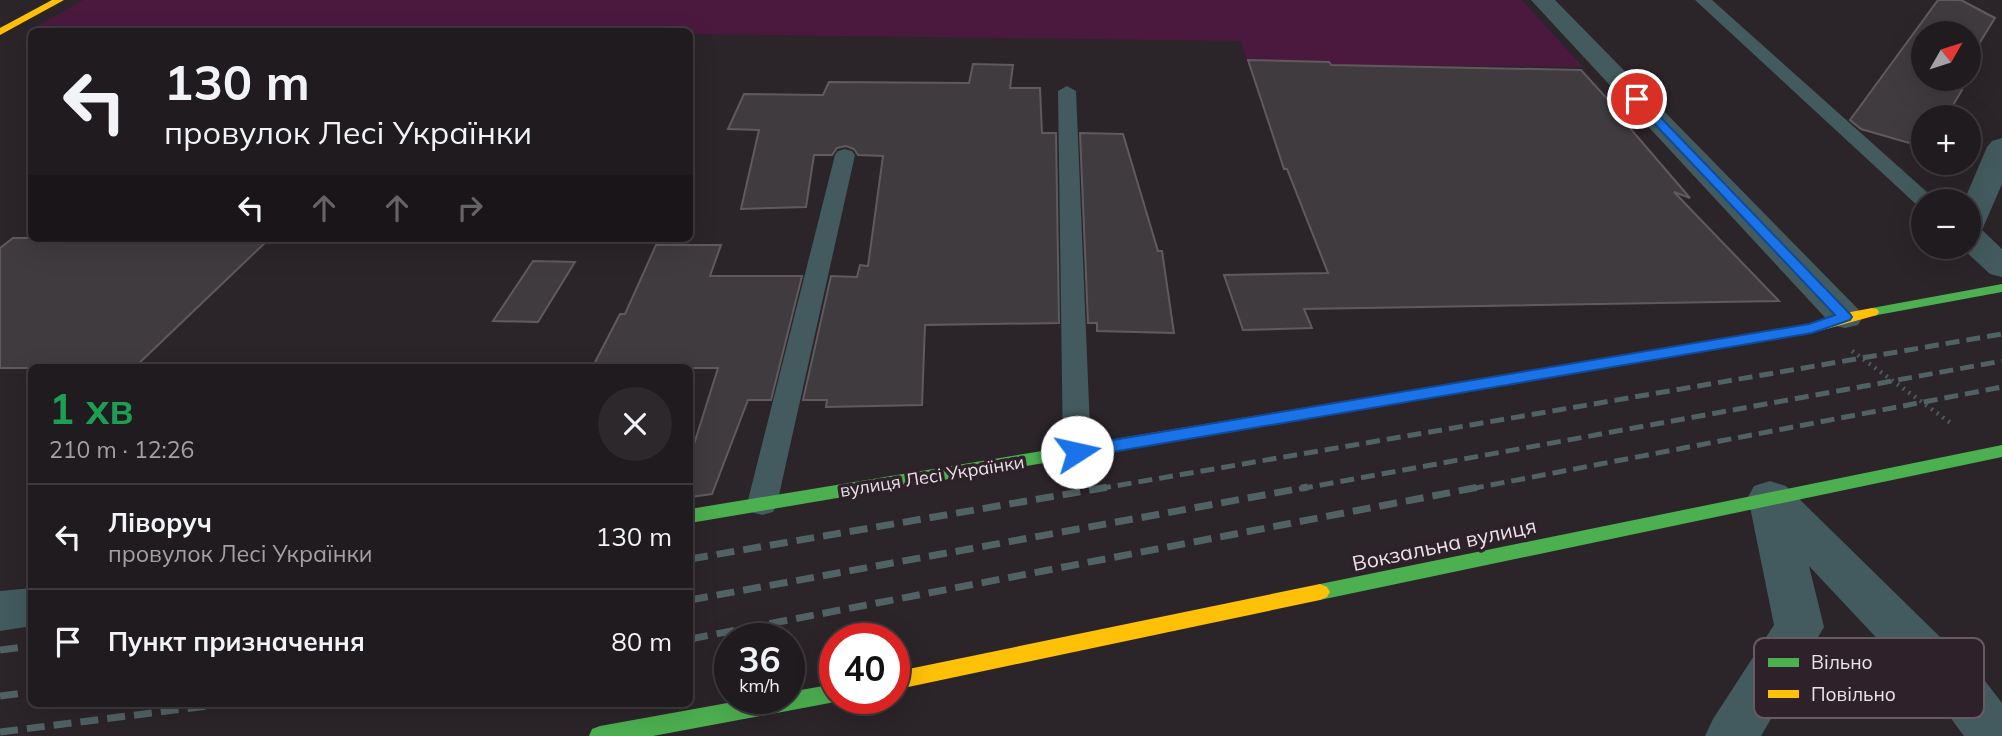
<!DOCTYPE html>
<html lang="uk">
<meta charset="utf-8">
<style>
:root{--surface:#201b1f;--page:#2d282c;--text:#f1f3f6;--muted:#a2a1a4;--line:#3d393d}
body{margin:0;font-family:Mulish,sans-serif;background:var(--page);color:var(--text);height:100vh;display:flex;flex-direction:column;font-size:26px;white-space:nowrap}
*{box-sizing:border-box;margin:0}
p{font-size:23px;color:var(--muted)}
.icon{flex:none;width:38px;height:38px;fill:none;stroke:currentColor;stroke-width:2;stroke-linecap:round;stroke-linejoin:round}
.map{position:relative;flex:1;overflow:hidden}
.side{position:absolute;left:28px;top:364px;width:665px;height:343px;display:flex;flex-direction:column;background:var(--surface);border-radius:10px;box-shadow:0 7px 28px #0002,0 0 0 2px var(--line)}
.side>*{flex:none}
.hud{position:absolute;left:28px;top:28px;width:665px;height:214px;border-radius:10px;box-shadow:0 7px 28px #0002,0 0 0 2px var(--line);background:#201b1f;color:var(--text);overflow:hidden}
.needle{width:46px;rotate:51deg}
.tools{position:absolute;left:1911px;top:21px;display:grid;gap:14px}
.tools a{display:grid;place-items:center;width:70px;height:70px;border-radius:50%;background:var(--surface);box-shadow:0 7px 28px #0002,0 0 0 2px var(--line);font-size:35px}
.speed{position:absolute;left:714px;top:623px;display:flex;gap:14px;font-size:35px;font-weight:700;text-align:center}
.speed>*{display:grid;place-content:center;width:91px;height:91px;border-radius:50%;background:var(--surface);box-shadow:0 7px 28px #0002,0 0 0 2px var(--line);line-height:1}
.speed small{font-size:18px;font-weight:400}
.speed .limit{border:10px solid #d22;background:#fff;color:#111}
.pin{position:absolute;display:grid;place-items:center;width:60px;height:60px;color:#fff;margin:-30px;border:4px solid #fff;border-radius:50%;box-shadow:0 2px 7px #0007}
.me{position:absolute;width:77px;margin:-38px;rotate:80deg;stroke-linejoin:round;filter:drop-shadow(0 0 5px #0008)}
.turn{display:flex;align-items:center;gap:24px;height:147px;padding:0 21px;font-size:32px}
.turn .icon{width:91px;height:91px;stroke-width:2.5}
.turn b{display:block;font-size:49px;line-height:60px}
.lanes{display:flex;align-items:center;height:66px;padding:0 21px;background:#0003;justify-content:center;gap:35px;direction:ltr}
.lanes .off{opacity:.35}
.round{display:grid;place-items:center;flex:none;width:74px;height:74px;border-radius:37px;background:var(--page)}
.head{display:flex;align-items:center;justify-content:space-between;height:119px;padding:0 21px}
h1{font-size:42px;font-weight:700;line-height:52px;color:#1e9e55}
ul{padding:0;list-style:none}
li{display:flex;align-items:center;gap:21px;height:105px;padding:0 21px;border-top:2px solid var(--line)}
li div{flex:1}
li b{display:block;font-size:26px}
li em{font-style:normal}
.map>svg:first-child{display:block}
.green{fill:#4b193e}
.building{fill:#403b3e;stroke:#605a5e;stroke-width:2}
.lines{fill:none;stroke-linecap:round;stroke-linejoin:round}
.path{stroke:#4a5a5c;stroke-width:4.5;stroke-dasharray:2 5;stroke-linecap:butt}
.lane{fill:#435b5e;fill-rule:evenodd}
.street{fill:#435b5e;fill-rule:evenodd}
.fast{fill:#4caf50;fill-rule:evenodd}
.slow{fill:#ffc107;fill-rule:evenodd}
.rail-far1{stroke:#516264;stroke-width:5;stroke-dasharray:14 7;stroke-linecap:butt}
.rail{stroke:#516264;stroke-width:7;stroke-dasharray:18 9;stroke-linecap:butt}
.route{fill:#1a73e8;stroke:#114b97;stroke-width:2}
.labels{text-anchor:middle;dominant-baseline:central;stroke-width:7;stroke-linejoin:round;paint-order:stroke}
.street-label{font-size:18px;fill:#ece3e8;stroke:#2e212a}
.near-street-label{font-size:21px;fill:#ece3e8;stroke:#2e212a}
.key{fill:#2e212a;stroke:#675b63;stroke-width:2}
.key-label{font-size:19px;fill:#ece3e8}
</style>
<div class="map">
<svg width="2002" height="736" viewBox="0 0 2002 736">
<rect width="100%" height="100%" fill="#2b2429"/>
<!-- green -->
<path class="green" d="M83 0H1522L1583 67 1248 64 1241 41 690 34V32L37 26Z"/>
<!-- building -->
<g class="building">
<path d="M1938 0H1961L1995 18 1969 60V33H1923V79H1957L1952 87 1962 90 1946 117H1923V147L1861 129 1850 120Z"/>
<path d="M1248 60 1329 62 1331 65 1581 70 1633 127H1629L1690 198 1674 192 1779 301 1304 309 1312 328 1243 330 1224 275 1328 273 1287 169H1284Z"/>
<path d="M973 64 1013 65 1010 88H1040L1042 133H1056L1059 323 925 325 922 405 826 407 827 400H803L831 276 857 277 860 265 868 266 883 156 858 155 854 149 846 146 837 148 832 155H814L806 207 741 209 759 130 728 129 744 94 823 95 829 82 969 83Z"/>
<path d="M1080 133 1123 134 1158 251H1162L1174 333 1097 331V323H1088Z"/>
<path d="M13 238H270L134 368H0V248Z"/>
<path d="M656 245H721L710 276H802L771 400H748L712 494 690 497V457L718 368H592L620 314H625Z"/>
<path d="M533 261 575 262 538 322 493 321Z"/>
</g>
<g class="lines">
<!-- path -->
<path class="path" d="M1852 351 1952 424"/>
<!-- lane -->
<g class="lane">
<path d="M1695 0H1712L1937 201H1923V207L1918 206Z"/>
<path d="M1067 86 1076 91 1091 452 1087 459 1077 462 1067 459 1063 452 1058 91Z"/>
<path d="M845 149 852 151 855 155 777 504 773 512 762 515 751 512 747 504 835 155 838 151Z"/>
</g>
<!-- street -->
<g class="street">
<path d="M1531 0H1555L1858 309 1863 317 1858 325 1845 328 1832 325Z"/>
<path d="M2002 138V184L1982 230 2002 249V277L1990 274 1961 247H1969V201H1964L1987 147 1992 141Z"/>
<path d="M1770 481 1786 486 1985 681 2002 703V736H1964L1947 713 1809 566 1824 627 1761 736H1705L1713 719 1774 625 1748 497 1754 486Z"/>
<path d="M32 588V626L0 631V591Z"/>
</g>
<!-- fast -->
<g class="fast">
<path d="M2002 284V292L1872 316 1865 312 1872 308Z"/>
<path d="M1539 369 1547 374 1545 378 690 523V509Z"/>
<path d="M2002 445V457L1320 600 1313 597 1310 592 1313 587 1320 584Z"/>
<path d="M835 684V698H843L835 702 653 736H589L592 729 600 726 755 698H789V692Z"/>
</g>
<!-- slow -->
<g class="slow">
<path d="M52 0H64L0 35V28Z"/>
<path d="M1872 308 1877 309 1879 312 1877 315 1812 333 1539 379 1531 374 1539 369 1809 324 1840 314Z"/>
<path d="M1320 584 1327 587 1330 592 1327 597 1320 600 894 690V672Z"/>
</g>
<!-- rail-far1 -->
<g class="rail-far1">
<path d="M1097 489 2002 334"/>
<path d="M1299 489 2002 361"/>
<path d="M1470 489 2002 387"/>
</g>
<!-- rail -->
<g class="rail">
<path d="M690 559 1108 487"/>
<path d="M690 600 1308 487"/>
<path d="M690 639 1479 487"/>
<path d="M0 650 32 646"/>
<path d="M0 696 32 692"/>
<path d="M0 732 223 704"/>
</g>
</g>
<!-- route -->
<path class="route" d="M1633 97H1641L1850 314 1852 317 1850 320 1812 333 1077 458 1071 456 1068 452 1071 447 1809 324 1835 315 1633 101Z"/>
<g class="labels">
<!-- street labels -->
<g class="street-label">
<text transform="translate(932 476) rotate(-9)">вулиця Лесі Українки</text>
</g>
<!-- near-street labels -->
<g class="near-street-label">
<text transform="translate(1444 544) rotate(-12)">Вокзальна вулиця</text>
</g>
</g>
<!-- legend -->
<rect x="1754" y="638" width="230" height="80" rx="10" class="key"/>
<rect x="1768" y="658" width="31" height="9" fill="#4caf50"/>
<rect x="1768" y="690" width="31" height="8" fill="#ffc107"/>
<g class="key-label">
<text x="1811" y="669">Вільно</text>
<text x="1811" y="701">Повільно</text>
</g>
</svg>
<div class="tools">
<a><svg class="needle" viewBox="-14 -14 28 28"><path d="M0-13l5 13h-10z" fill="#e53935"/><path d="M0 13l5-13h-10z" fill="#a2a1a4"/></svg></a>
<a>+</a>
<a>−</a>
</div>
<div class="speed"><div>36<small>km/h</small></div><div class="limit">40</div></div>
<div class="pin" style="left:1637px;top:99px;background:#d93025"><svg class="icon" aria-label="arrive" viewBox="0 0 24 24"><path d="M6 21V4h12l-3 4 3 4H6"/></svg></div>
<svg class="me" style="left:1077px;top:452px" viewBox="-20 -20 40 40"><circle r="19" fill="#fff"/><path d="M0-13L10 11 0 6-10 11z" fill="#1a73e8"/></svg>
<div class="hud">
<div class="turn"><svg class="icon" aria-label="left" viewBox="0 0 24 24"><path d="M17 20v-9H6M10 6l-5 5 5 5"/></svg><div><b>130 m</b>провулок Лесі Українки</div></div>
<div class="lanes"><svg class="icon" aria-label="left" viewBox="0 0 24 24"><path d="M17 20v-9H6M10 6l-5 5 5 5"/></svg><svg class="icon off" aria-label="ahead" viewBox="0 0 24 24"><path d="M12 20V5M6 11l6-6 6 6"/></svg><svg class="icon off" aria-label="ahead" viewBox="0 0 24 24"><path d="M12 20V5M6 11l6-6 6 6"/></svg><svg class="icon off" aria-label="right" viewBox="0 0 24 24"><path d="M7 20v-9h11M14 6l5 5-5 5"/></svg></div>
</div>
<section class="side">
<div class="head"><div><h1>1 хв</h1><p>210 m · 12:26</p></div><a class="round"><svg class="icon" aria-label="close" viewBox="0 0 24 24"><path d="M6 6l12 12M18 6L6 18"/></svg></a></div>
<ul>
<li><svg class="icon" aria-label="left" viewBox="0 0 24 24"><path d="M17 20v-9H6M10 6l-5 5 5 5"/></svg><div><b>Ліворуч</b><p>провулок Лесі Українки</p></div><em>130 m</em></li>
<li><svg class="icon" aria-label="arrive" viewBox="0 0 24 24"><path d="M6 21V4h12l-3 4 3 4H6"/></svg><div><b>Пункт призначення</b></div><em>80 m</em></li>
</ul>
</section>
</div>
